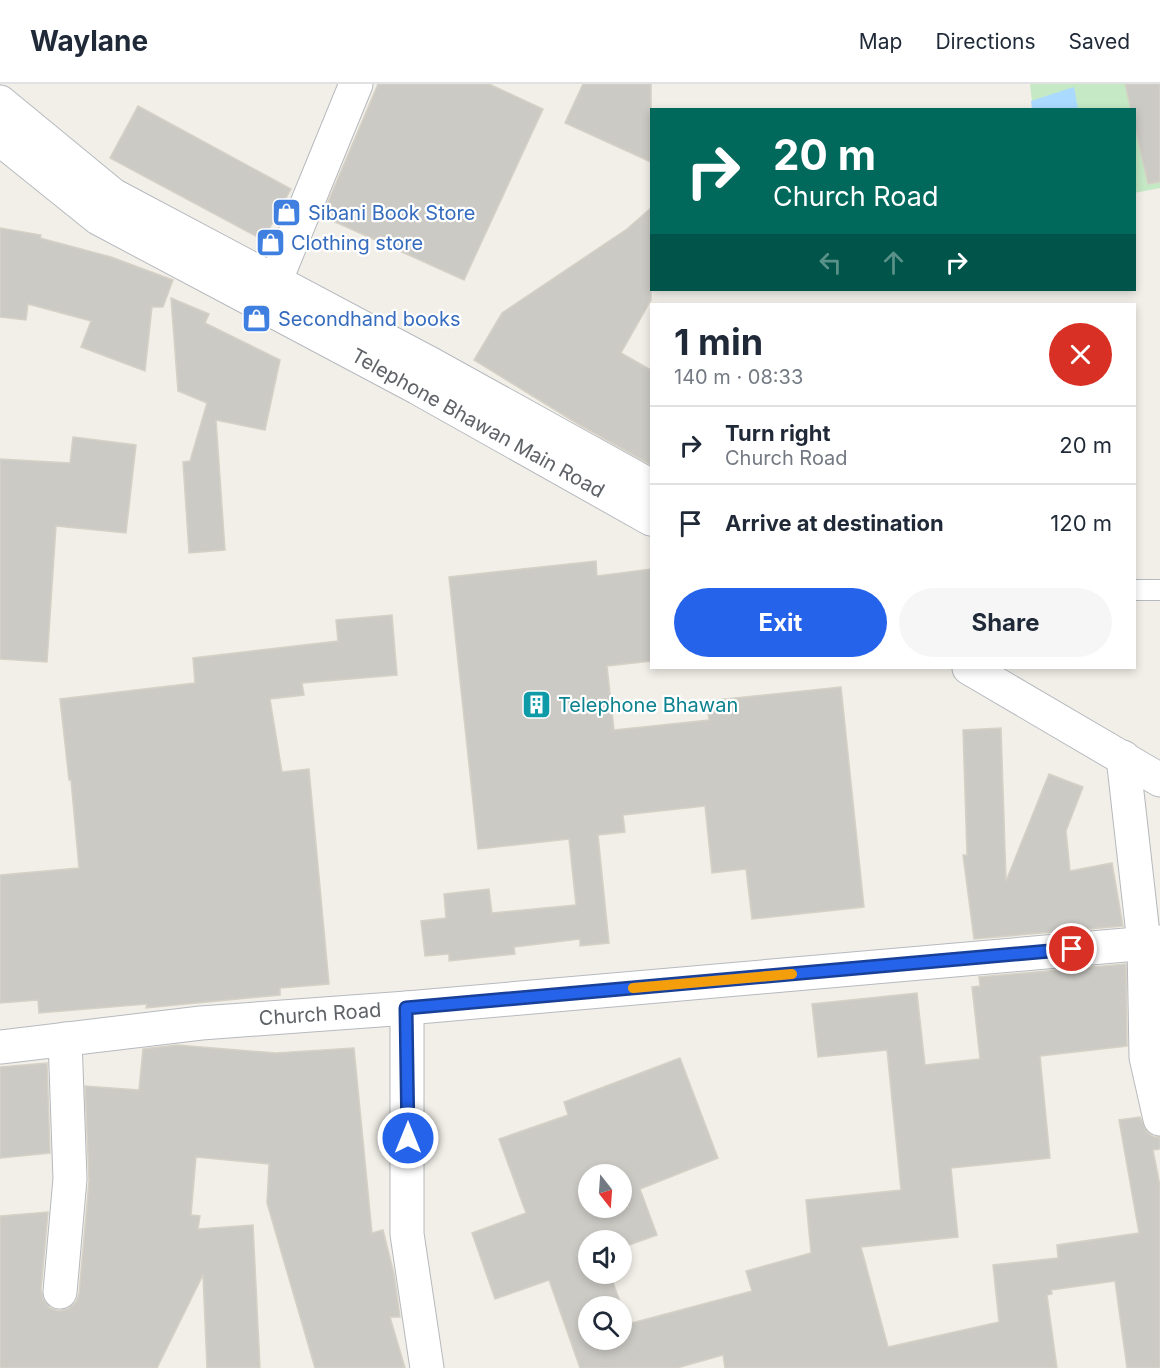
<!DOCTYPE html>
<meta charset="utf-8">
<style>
:root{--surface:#fff;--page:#f6f6f7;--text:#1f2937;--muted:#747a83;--line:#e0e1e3;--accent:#2563eb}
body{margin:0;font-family:Inter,sans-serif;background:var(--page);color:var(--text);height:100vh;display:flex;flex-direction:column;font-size:22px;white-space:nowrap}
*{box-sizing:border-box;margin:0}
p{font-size:20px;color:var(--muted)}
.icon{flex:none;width:33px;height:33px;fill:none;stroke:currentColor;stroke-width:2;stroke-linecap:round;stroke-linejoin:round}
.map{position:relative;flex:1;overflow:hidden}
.drawer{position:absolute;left:650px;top:219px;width:486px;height:366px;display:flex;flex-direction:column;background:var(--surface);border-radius:0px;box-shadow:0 3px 9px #0003}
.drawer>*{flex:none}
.banner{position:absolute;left:650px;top:24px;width:486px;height:183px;border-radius:0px;box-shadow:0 3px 9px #0003;background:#00695c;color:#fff;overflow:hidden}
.needle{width:39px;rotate:163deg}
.buttons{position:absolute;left:578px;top:1080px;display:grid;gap:12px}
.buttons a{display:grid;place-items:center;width:54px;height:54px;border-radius:50%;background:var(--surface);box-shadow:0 3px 9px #0003;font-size:30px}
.pin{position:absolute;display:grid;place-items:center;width:51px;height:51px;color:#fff;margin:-26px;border:3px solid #fff;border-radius:50%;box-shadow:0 2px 6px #0007}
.me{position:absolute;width:66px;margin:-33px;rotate:0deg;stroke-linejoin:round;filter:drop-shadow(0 0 4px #0008)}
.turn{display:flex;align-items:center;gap:21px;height:126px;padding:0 24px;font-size:27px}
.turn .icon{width:78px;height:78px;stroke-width:2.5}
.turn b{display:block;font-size:42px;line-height:51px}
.lanes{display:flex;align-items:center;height:57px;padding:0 24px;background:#0003;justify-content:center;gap:30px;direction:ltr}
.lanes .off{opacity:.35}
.round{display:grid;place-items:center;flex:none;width:63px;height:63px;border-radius:32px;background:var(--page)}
.summary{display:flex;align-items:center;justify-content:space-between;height:102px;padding:0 24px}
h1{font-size:36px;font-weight:700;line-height:45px}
.cta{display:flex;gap:12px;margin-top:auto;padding:12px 24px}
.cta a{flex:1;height:69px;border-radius:36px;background:var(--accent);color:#fff;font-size:24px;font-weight:700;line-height:69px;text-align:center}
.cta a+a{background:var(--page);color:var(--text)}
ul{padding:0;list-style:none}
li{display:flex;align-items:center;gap:18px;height:78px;padding:0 24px;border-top:2px solid var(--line)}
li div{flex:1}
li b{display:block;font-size:22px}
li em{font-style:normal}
header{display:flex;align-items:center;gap:36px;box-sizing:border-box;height:84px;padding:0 30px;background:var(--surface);border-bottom:2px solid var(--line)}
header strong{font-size:28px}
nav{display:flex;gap:33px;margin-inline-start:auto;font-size:21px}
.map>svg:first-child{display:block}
.green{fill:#c5e8c5}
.water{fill:#aadaff}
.building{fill:#cccac5;stroke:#d6d1c6;stroke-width:1.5;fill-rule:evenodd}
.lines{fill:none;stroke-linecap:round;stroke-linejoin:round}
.lane-casing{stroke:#b5b8bc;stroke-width:22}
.street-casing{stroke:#b5b8bc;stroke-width:35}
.secondary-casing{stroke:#b6babf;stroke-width:35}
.lane{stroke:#fff;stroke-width:20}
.street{stroke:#fff;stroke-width:33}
.secondary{stroke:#fff;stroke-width:33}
.route-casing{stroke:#184099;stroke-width:15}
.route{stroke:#2563eb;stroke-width:10}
.slow{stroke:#f59e0b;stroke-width:10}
.labels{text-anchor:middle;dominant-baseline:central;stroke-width:4.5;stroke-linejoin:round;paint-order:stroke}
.shop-label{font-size:20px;fill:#366cbe;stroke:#fff;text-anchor:start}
.street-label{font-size:20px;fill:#5f6368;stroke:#fff}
.culture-label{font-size:20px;fill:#0d838f;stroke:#fff;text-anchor:start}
</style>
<header>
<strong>Waylane</strong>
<nav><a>Map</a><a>Directions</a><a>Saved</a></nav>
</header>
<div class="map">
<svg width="1160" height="1284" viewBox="0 0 1160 1284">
<rect width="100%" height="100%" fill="#f1efe8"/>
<!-- green -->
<path class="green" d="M1030 0H1160V104L1134 109V26L1033 25Z"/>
<!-- water -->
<path class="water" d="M1074 3 1078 25H1032L1031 17Z"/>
<!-- building -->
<g class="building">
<path d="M378 0H489L543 25 464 196 322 132Z"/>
<path d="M583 0H651V78L565 39Z"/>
<path d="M1125 0H1160V98L1148 100 1134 39V26H1131Z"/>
<path d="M138 22 291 105 263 156 110 74Z"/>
<path d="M651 124V216L621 269 651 286V381L578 340 474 276 502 229 627 145Z"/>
<path d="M0 144 41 151 40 154 111 173 173 196 163 223H152L145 287 81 263 91 237 28 220 26 236 0 233Z"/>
<path d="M171 214 209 230 205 239 280 276 265 346 216 336 225 466 189 469 183 378 190 377 207 319 178 307Z"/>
<path d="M73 353 136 361 126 449 56 442 47 578 0 575V375L70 379Z"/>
<path d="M596 477 597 492 651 485V577L607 582 614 646 709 636 707 617 841 603 864 823 752 835 746 785 712 789 705 722 623 731 625 748 598 751 609 859 580 862V855L514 863 515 870 449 877V870L425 872 421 837 446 834 444 810 489 805 492 829 576 821 569 755 478 765 449 493Z"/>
<path d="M392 531 397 591 302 599 304 611 270 615 282 688 309 685 329 900 280 904V911L146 924 147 920 39 929 38 916 0 919V791L79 784 71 696H69L60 615 195 599 193 574 338 557 336 536Z"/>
<path d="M1001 644 1006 797 1049 690 1083 703 1066 747 1070 787 1112 779 1123 842 974 855 963 771H967L963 646Z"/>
<path d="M1126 880 1127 962 1040 972 1050 1074 951 1084 958 1153 861 1163 888 1263 999 1238 993 1181 1058 1174 1057 1161 1139 1149 1119 1036 1140 1033 1147 1048 1154 1053H1160V1065L1153 1066 1160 1102V1284H1127L1115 1197 1051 1206 1052 1210 1047 1211 1057 1284H725L723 1271 677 1284H580L549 1196 495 1215 472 1149 526 1129 499 1055 568 1031 564 1018 680 974 718 1074 640 1105 657 1151 621 1164V1156H588V1190H610L628 1240 752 1207 746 1187 811 1169 806 1116 901 1106 887 966 818 973 812 920 917 909 925 981 980 975 972 903 980 902 979 893ZM588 1090H621V1124H588ZM588 1222H621V1256H588Z"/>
<path d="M177 961 276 969 354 964 372 1149 383 1146 394 1190 400 1233H390L405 1284H315L267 1119 269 1080 196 1073 191 1131 200 1132 198 1145 253 1141 260 1284H207L203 1191 157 1284H0V1132L48 1128 41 1206 43 1215 50 1224 59 1227 68 1225 76 1218 79 1210 89 1097 85 1002 139 1006 143 965Z"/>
<path d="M47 979 50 1069 0 1074V983Z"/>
</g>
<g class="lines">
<defs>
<path id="lane" d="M1134 506H1160"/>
<g id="street">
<path d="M275 198 356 0"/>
<path d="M1123 673 1144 859 1146 973 1160 1035"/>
<path d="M407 924V1150L427 1284"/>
<path d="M60 1208 70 1095 65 955"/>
</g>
<g id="secondary">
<path d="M0 18 113 111 431 280 651 402"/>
<path d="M0 55 98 134 418 304 651 435"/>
<path d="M969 584 1160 696"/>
<path d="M0 963 201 939 407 924 1160 858"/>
</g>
</defs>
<!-- lane casing -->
<use href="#lane" class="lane-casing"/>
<!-- street casing -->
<use href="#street" class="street-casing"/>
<!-- secondary casing -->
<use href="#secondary" class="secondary-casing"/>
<!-- lane -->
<use href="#lane" class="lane"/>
<!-- street -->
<use href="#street" class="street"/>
<!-- secondary -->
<use href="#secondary" class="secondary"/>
</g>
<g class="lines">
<defs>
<path id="route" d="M408 1054 406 924 1072 865"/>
</defs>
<!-- route casing -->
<use href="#route" class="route-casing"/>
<!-- route -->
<use href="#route" class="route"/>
<!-- slow -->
<path class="slow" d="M633 904 792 890"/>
</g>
<!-- icons -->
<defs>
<symbol id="shop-square" viewBox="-11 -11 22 22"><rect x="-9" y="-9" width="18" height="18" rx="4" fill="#3f7fe0" stroke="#fff"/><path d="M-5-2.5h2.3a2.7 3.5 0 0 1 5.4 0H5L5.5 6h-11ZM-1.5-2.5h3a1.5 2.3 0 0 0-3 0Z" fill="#fff"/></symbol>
<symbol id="building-square" viewBox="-11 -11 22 22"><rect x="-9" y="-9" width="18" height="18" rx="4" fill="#0f9aa8" stroke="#fff"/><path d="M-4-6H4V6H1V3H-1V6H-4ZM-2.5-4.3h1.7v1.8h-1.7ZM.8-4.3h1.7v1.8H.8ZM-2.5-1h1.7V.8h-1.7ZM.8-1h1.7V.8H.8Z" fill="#fff"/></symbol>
</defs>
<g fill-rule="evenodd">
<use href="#shop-square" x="270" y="112" width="33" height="33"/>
<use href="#shop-square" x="254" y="142" width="33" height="33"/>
<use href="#shop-square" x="240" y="218" width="33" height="33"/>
<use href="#building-square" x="520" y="604" width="33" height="33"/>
</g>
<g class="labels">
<!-- shop labels -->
<g class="shop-label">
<text x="308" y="129">Sibani Book Store</text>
<text x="291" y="159">Clothing store</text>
<text x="278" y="235">Secondhand books</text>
</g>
<!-- street labels -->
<g class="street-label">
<text transform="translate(478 339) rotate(29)">Telephone Bhawan Main Road</text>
<text transform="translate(320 930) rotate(-4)">Church Road</text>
</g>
<!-- culture labels -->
<g class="culture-label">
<text x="558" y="621">Telephone Bhawan</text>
</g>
</g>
</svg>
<div class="buttons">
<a><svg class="needle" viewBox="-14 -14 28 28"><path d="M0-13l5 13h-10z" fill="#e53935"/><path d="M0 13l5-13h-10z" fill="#747a83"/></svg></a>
<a><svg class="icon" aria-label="sound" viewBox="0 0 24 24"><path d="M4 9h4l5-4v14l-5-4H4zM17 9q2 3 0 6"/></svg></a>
<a><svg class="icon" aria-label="search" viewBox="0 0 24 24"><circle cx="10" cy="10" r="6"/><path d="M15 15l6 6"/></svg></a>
</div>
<div class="pin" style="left:1072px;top:865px;background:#d93025"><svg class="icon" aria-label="arrive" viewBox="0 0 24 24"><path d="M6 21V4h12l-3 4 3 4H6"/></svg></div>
<svg class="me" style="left:408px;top:1054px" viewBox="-20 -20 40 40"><circle r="17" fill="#2563eb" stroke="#fff" stroke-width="3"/><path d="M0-11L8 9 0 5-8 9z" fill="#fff"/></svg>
<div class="banner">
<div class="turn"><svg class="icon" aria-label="right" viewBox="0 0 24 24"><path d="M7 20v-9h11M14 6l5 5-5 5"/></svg><div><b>20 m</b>Church Road</div></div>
<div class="lanes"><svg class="icon off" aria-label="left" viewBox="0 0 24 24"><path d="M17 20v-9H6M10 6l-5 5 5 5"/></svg><svg class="icon off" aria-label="ahead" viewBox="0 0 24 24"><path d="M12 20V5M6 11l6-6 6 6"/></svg><svg class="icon" aria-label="right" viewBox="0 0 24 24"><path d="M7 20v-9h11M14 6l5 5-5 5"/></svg></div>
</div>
<section class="drawer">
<div class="summary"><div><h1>1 min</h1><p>140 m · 08:33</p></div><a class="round" style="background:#d93025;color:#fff"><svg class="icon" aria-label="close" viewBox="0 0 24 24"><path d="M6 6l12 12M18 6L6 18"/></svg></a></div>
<ul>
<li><svg class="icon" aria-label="right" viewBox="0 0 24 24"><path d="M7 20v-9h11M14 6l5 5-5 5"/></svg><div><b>Turn right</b><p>Church Road</p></div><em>20 m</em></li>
<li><svg class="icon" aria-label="arrive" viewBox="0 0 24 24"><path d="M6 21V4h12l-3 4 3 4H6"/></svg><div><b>Arrive at destination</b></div><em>120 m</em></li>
</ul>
<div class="cta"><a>Exit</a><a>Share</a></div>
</section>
</div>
